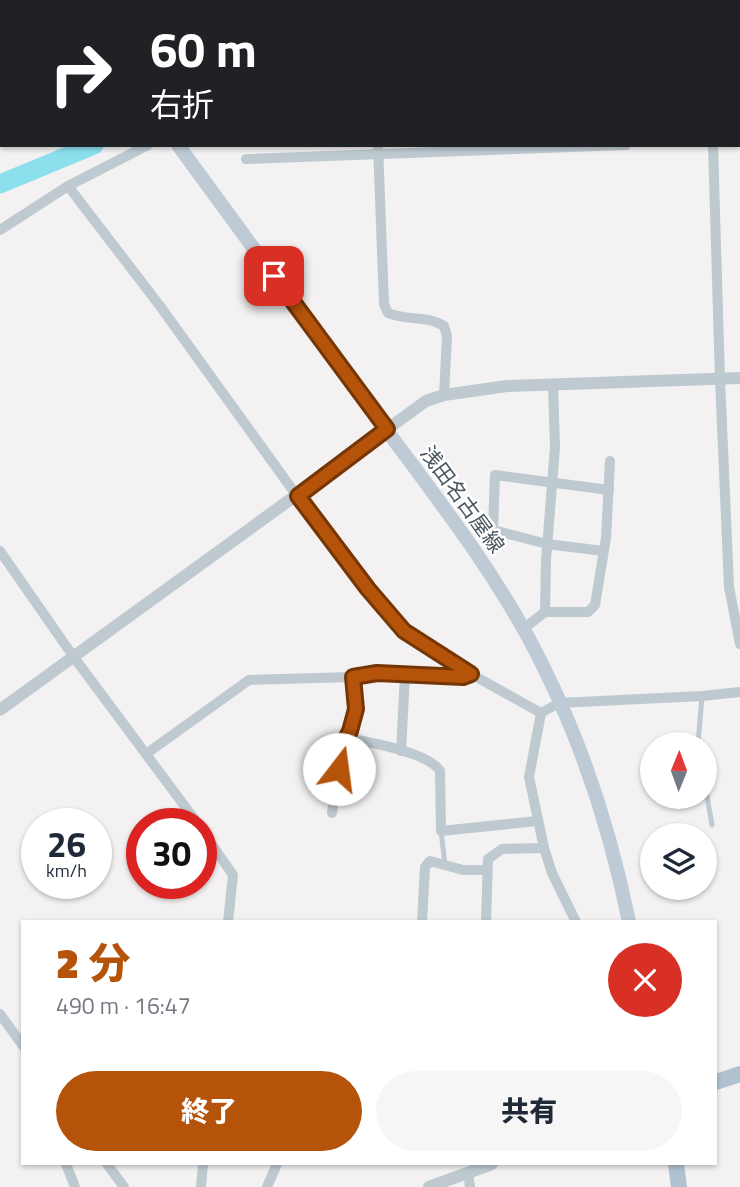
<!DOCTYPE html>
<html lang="ja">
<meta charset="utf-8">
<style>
:root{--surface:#fff;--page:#f6f6f7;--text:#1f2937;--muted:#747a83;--accent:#b45309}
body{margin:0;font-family:"Titillium Web","Noto Sans JP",sans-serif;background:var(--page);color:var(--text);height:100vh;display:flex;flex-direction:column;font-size:26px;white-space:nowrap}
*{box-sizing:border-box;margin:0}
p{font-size:23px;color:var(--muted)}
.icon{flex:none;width:38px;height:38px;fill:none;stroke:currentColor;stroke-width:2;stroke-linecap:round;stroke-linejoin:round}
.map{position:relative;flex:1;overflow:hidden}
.drawer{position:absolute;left:21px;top:920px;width:696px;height:245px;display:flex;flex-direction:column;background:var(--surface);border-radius:0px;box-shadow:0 2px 5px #0004}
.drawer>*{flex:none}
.guide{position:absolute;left:0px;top:0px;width:740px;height:147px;box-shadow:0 2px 5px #0004;background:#202124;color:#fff;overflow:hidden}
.needle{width:46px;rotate:1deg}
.buttons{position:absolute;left:640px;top:732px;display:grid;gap:14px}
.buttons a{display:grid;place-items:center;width:77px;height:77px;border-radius:50%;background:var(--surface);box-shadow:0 2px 5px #0004;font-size:35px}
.speed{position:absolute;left:21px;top:808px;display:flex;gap:14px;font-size:35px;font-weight:700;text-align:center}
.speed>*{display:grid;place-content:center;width:91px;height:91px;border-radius:50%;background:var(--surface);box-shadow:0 2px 5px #0004;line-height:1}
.speed small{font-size:18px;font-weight:400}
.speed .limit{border:10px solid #d22;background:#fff;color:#111}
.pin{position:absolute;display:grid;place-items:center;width:60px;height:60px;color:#fff;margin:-30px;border-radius:14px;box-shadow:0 4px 10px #0006}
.me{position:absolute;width:77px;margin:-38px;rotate:15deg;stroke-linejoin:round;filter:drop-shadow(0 0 5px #0008)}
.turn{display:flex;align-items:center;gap:24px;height:147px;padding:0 35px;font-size:32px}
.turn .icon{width:91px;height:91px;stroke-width:2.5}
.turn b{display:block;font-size:49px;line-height:60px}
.round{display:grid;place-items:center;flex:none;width:74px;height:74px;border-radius:37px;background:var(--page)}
.headline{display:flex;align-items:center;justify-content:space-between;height:119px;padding:0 35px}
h1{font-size:42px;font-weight:800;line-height:52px;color:var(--accent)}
.cta{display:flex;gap:14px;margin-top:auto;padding:14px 35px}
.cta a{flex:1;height:80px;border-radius:42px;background:var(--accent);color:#fff;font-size:28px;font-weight:800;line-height:80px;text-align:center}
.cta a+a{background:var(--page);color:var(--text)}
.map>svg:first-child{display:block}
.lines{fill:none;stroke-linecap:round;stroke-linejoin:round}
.river{stroke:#8ce0ee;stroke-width:19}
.service{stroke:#bec9d0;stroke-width:5}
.minor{stroke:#bec9d0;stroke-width:10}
.tertiary{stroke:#bec9d0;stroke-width:12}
.secondary{stroke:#becad5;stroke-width:14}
.primary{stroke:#b0c2d0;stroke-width:16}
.route-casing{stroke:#753606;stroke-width:18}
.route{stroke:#b45309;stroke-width:12}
.labels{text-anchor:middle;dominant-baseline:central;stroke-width:5;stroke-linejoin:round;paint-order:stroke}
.street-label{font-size:21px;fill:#48555f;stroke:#fff}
</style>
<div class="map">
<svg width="740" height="1187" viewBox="0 0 740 1187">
<rect width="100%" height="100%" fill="#f3f1f1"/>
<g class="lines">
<!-- river -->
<g class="river">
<path d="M401 2 405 0"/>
<path d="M0 184 94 145"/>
</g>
<!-- service -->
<g class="service">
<path d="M698 744 702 696"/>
<path d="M705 785 712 825"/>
<path d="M441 831 445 864"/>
</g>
<!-- minor -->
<g class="minor">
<path d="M705 0V2"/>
<path d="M471 2 476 0"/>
<path d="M0 87 2 89"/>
<path d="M738 141H740"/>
<path d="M378 145 384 304 388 313C406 321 427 315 444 326L447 336 444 395"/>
<path d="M713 145 720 379 729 587 740 644"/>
<path d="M246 159 626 145"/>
<path d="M68 186 160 306 297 496 368 589 404 631 471 674 541 713 529 777 544 848 552 873 576 922"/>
<path d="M0 230 68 186 148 145"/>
<path d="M0 551 73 656 198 824"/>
<path d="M603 551 547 544 493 530 495 475 609 490"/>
<path d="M545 612 546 560 555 447 553 385"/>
<path d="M523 629 545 612H588L595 605 606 538 610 461"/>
<path d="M353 677 356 709 350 731 353 739C374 743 429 753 440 771L441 831 538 821"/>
<path d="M541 713 559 703 702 696 740 692"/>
<path d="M401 751 405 675"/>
<path d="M146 754 249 680 353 677 377 673 463 677 471 674"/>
<path d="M332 813 342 746 350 731"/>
<path d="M201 829 233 875 228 922"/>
<path d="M422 922 425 867 430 861 463 870H487"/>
<path d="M486 922 488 859 502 849 544 848"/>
<path d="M0 1014 23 1046"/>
<path d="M66 1164 75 1187"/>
<path d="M107 1164 124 1187"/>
<path d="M468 1172 470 1187"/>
<path d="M201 1187 203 1164"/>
<path d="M267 1187 277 1164"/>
</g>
<!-- tertiary -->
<g class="tertiary">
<path d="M0 710 426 401 444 395 507 386 740 378"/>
<path d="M429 1187 492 1164"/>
</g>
<!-- secondary -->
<g class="secondary">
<path d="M73 0 75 2"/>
<path d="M178 145C247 239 316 334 385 428 442 505 501 580 543 666 584 748 611 833 629 922"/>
</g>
<!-- primary -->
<g class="primary">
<path d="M716 1082 740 1074"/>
<path d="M676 1164 679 1187"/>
</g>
</g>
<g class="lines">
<defs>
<path id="route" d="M274 276 387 429 298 496 368 589 404 631 471 674 463 677 377 673 353 677 356 709 350 731 342 747 339 769"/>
</defs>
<!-- route casing -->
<use href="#route" class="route-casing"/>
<!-- route -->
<use href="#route" class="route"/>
</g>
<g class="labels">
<!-- street labels -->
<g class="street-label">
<text transform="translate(463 499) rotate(54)">浅田名古屋線</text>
</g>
</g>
</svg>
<div class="buttons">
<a><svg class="needle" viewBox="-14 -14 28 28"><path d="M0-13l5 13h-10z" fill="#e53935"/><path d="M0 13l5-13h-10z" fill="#747a83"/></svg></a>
<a><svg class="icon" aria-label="layers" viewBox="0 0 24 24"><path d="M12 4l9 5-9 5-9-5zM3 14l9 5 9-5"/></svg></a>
</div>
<div class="speed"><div>26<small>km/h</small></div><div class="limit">30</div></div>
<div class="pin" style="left:274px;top:276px;background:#d93025"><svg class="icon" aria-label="arrive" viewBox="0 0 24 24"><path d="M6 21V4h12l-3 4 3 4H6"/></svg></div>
<svg class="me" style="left:339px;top:769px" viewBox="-20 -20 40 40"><circle r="19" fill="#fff"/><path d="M0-13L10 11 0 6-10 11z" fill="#b45309"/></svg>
<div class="guide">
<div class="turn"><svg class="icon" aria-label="right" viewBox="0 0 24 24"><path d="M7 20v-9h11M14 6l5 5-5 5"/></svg><div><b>60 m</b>右折</div></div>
</div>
<section class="drawer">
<div class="headline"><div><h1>2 分</h1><p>490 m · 16:47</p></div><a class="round" style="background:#d93025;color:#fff"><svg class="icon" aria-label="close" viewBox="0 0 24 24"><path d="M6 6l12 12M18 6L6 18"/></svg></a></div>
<div class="cta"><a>終了</a><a>共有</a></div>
</section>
</div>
